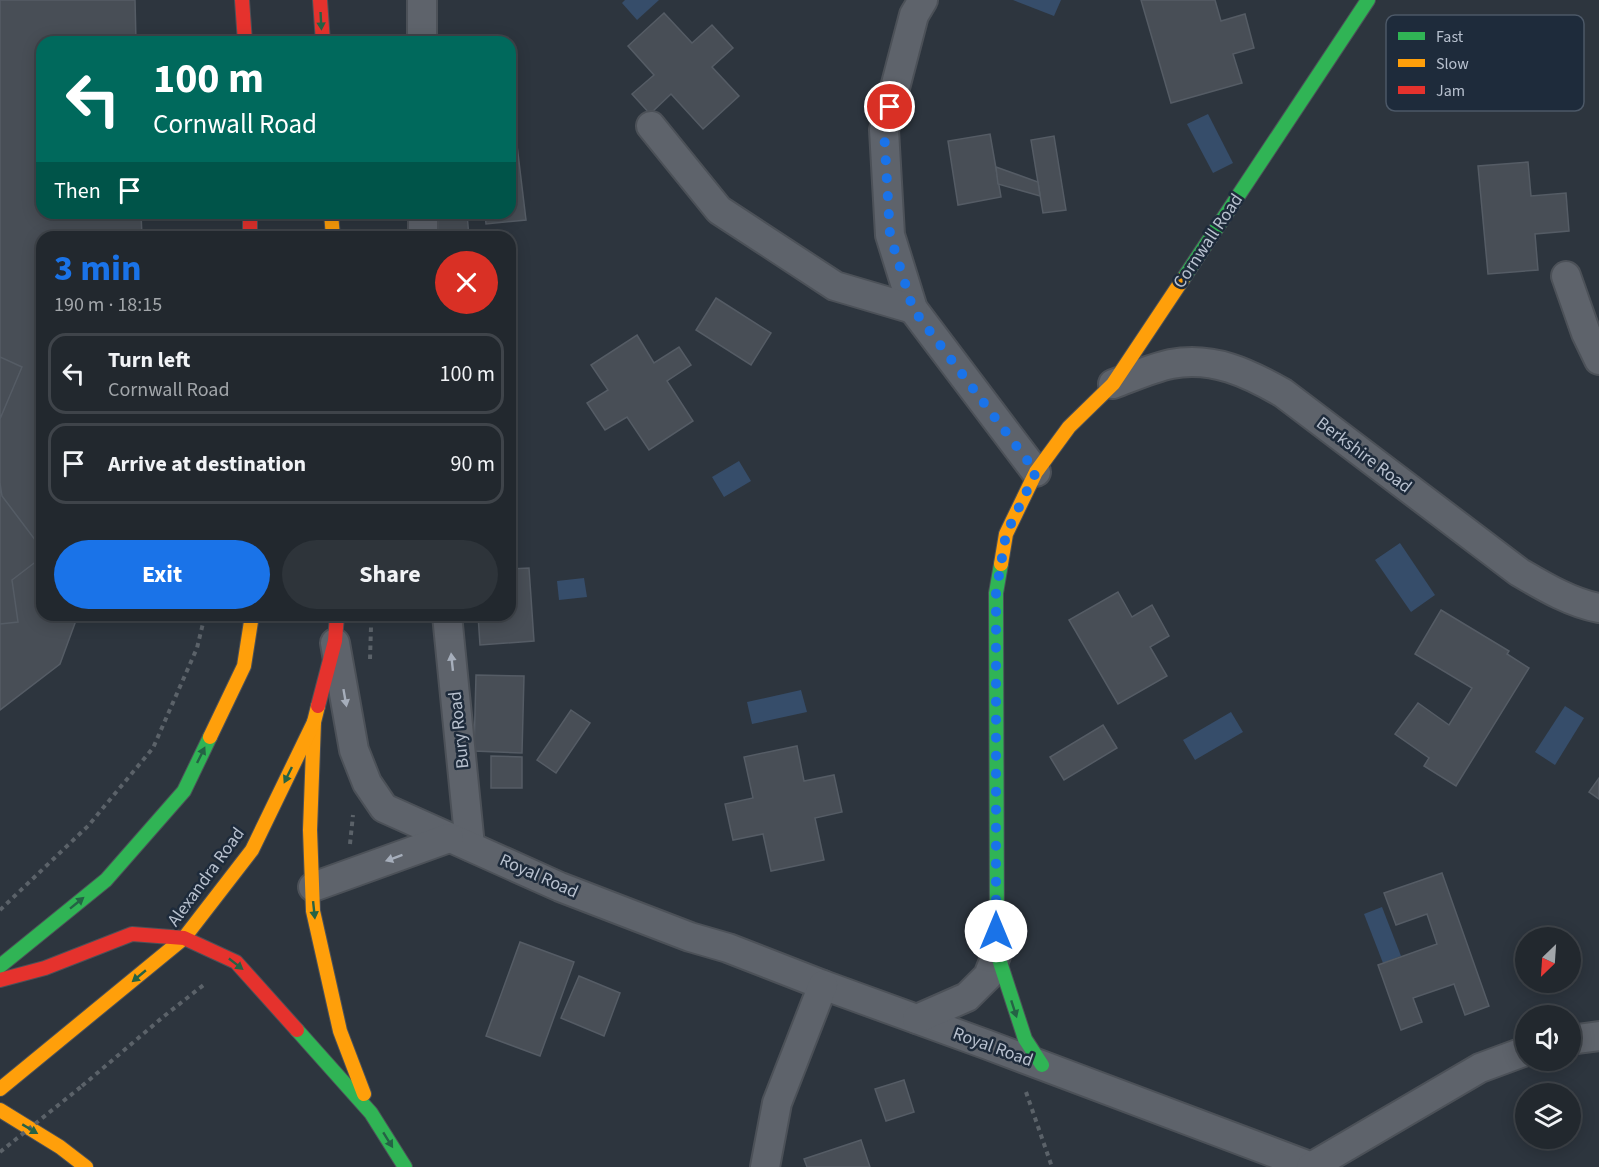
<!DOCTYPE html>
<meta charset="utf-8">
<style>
:root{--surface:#22282e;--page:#2e343a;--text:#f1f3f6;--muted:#a2a6aa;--line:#3f444a;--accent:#1a73e8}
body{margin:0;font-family:"Source Sans 3",sans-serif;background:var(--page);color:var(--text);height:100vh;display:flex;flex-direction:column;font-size:22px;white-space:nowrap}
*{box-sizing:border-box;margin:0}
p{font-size:20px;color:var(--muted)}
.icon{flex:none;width:33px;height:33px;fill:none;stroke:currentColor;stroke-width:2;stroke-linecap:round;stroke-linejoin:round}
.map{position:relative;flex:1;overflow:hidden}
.sheet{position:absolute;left:36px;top:231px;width:480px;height:390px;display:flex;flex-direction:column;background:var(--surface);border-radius:18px;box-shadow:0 3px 15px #0003,0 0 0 2px var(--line)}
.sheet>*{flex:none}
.top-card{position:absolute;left:36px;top:36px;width:480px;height:183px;border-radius:18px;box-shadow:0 3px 15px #0003,0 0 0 2px var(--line);background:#00695c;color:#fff;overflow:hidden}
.needle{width:39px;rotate:205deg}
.buttons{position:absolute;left:1515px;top:927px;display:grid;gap:12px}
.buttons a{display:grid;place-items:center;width:66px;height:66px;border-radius:50%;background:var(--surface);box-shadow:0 3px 15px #0003,0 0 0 2px var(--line);font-size:30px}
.pin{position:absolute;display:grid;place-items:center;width:51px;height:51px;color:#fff;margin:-26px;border:3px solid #fff;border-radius:50%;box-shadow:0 2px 6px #0007}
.me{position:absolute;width:66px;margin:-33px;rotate:0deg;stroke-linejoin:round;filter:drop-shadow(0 0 4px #0008)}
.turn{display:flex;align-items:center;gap:21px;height:126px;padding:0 18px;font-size:27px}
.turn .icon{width:78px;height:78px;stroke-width:2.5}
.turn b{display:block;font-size:42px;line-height:51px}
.then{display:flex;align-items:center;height:57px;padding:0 18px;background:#0003;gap:12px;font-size:22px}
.round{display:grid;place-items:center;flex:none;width:63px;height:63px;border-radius:32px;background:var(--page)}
.summary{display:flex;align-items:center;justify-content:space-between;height:102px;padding:0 18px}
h1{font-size:36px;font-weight:700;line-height:45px;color:var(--accent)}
.action{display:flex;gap:12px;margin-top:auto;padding:12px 18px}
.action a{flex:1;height:69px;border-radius:36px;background:var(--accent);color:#fff;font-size:24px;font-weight:700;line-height:69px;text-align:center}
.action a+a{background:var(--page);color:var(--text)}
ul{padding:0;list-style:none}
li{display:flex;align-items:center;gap:18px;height:81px;margin:0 12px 9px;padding:0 6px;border:3px solid var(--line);border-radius:18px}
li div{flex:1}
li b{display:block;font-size:22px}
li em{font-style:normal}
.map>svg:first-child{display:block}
.water{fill:#364d6a}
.building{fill:#484e56;stroke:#555c65;stroke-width:1.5}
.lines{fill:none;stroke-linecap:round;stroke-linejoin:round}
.street-casing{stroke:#4c5158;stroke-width:32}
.fast-casing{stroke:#4c5158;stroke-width:16}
.slow-casing{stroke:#4c5158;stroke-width:16}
.jam-casing{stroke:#4c5158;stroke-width:16}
.path{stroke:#5b6269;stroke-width:4;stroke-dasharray:4.5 4.5;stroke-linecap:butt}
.street{stroke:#5e636b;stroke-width:28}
.fast{stroke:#30b455;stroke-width:14}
.slow{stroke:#ff9f0a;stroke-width:14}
.jam{stroke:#e5322d;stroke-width:14}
.path-bridge{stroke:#5b6269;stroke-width:4;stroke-dasharray:4.5 4.5;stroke-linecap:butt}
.oneway{fill:#256245}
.oneway2{fill:#a6aebb}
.route{stroke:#1a73e8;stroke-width:10;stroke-dasharray:0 18}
.labels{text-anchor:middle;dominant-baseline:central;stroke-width:5;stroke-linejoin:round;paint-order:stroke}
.street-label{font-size:18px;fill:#b8c1cf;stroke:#1e2b3b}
.key{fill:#1e2b3b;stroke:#4c5867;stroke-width:1.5}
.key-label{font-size:16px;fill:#b8c1cf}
</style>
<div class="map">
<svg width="1599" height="1167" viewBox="0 0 1599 1167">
<rect width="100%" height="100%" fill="#2d353e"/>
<!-- water -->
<g class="water">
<path d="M625 0H659L637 20 622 3Z"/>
<path d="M1013 0H1061L1054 16Z"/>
<path d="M1208 114 1233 163 1213 173 1187 124Z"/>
<path d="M739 461 751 481 724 497 712 477Z"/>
<path d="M1400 543 1435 595 1411 612 1375 560Z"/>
<path d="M584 578 587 597 559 600 557 581Z"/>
<path d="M801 690 807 712 752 724 747 702Z"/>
<path d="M1565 706 1584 718 1555 765 1535 752Z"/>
<path d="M1231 712 1243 732 1195 760 1183 740Z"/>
<path d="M1382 907 1401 956 1383 963 1364 914Z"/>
</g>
<!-- building -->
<g class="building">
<path d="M0 0H135L136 42H42V213H141L142 237H42V615H78L60 664 0 710Z"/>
<path d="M1141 0H1215L1221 21 1245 14 1254 48 1233 54 1242 83 1171 103Z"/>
<path d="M664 13 692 43 712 25 733 48 712 67 739 96 703 129 671 94 650 114 632 94 654 75 628 46Z"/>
<path d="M990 134 1001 197 958 205 948 141Z"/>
<path d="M1054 136 1066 210 1043 213 1031 140Z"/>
<path d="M510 137H516L526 220 486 224 485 213H510Z"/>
<path d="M1528 162 1531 196 1566 193 1569 231 1535 234 1538 270 1488 274 1478 166Z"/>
<path d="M996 167 1038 182 1040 196 998 184Z"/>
<path d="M433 213H481L467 214 469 237H436Z"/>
<path d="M716 298 771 333 751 365 696 330Z"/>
<path d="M637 335 654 363 679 347 691 365 667 381 693 421 649 450 627 417 605 430 587 403 608 390 591 365Z"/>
<path d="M0 357 22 367 0 419Z"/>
<path d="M0 483 2 496 42 549V557L12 580 18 622 0 624Z"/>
<path d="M529 568 534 641 480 645 478 615H510V569Z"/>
<path d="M1118 592 1132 617 1152 605 1169 636 1150 647 1167 676 1118 704 1069 620Z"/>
<path d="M1441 610 1509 651 1507 654 1529 668 1456 786 1424 766 1429 758 1395 734 1418 703 1449 725 1472 688 1415 654Z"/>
<path d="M476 675 524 676 522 753 474 751Z"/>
<path d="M571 710 590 723 556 773 537 760Z"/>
<path d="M1103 725 1117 748 1064 780 1050 757Z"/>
<path d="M797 746 804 781 834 775 842 812 815 818 824 860 771 871 763 834 733 840 725 804 753 798 744 757Z"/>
<path d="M491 756 522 757V788H491Z"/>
<path d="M1599 778V799L1589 792Z"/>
<path d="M1442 873 1489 1006 1465 1015 1454 984 1413 998 1422 1022 1401 1030 1378 965 1437 944 1427 914 1396 925 1384 893Z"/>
<path d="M520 942 574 962 540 1056 486 1036Z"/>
<path d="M579 976 620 993 604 1036 561 1018Z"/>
<path d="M904 1080 914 1112 886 1121 875 1089Z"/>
<path d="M861 1140 870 1167H807L804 1159Z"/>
</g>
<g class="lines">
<defs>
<g id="street">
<path d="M923 0 914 15 884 130 890 235 913 309 1036 472"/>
<path d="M422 42V0"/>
<path d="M651 126 719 210 835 286 913 309"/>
<path d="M423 213V237"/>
<path d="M1566 276 1586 333 1599 360"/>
<path d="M1113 384C1132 377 1152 368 1171 364 1213 356 1248 373 1283 393L1519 572C1543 586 1571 603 1599 608"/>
<path d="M447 615 470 846"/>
<path d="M335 643 354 750 367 783 384 808 560 887 690 937 728 948 823 985 988 1045 1312 1167"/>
<path d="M313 887 449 838"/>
<path d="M917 1019 967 997 988 976 997 953"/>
<path d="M1570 1040 1599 1036"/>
<path d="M765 1167 777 1103 823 985"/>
<path d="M1311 1167 1480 1068 1526 1051"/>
</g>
<g id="fast">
<path d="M1183 279 1368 0"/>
<path d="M1001 564 996 593 997 953 1025 1039 1042 1065"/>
<path d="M0 966 106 880 184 791 210 737"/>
<path d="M297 1030 371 1113 405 1167"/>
</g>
<g id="slow">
<path d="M331 213 333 237"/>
<path d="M1001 564 1006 534 1036 472 1069 427 1113 384 1183 279"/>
<path d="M314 722 310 830 313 911 340 1031 364 1094"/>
<path d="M210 737 244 666 252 615"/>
<path d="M0 1089 184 938 252 850 314 722 318 706"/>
<path d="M0 1110 60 1147 86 1167"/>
</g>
<g id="jam">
<path d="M242 0 245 42"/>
<path d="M320 0 323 42"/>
<path d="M250 213V237"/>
<path d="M318 706 335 641 337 615"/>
<path d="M0 980 45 968 132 934 184 938 236 962 297 1030"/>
</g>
</defs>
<!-- street casing -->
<use href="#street" class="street-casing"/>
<!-- fast casing -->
<use href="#fast" class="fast-casing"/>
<!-- slow casing -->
<use href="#slow" class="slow-casing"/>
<!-- jam casing -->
<use href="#jam" class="jam-casing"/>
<!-- path -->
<g class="path">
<path d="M370 659 371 627"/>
<path d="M350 844 353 815"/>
<path d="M0 910 88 826 153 748 197 648 205 615"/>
<path d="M82 1086 163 1017 206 983"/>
<path d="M1026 1092 1052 1167"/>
</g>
<!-- street -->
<use href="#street" class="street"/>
<!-- fast -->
<use href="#fast" class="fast"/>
<!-- slow -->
<use href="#slow" class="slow"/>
<!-- jam -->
<use href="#jam" class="jam"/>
<!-- path-bridge -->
<path class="path-bridge" d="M0 1152 82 1086"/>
</g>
<!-- one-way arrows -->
<defs><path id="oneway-solid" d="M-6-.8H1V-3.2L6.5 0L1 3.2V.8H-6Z" transform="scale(1.5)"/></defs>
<g class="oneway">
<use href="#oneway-solid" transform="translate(321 21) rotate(87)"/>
<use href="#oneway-solid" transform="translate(201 755) rotate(-64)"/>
<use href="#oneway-solid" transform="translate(288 775) rotate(116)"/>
<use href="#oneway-solid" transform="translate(77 903) rotate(-39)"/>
<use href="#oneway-solid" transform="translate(314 910) rotate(84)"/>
<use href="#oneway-solid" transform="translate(236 964) rotate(38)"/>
<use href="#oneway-solid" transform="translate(139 976) rotate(140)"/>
<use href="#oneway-solid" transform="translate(1014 1009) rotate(72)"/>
<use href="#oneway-solid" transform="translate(30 1129) rotate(31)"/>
<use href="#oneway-solid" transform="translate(388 1140) rotate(58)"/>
</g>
<g class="oneway2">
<use href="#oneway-solid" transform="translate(452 662) rotate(-96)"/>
<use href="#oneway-solid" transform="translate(345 698) rotate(80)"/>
<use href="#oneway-solid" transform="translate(394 858) rotate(160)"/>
</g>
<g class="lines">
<!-- route -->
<path class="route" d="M890 107 884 130 890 235 913 309 1036 472 1006 534 996 593V931"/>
</g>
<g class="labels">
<!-- street labels -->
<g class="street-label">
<text transform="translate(1208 241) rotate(-56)">Cornwall Road</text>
<text transform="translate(1364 455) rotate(37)">Berkshire Road</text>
<text transform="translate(459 730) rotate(-96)">Bury Road</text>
<text transform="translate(539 876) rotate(24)">Royal Road</text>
<text transform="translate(206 877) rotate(-54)">Alexandra Road</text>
<text transform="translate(993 1047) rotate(20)">Royal Road</text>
</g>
</g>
<!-- legend -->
<rect x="1386" y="15" width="198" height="96" rx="9" class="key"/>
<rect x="1398" y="32" width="27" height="8" fill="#30b455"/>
<rect x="1398" y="59" width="27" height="8" fill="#ff9f0a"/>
<rect x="1398" y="86" width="27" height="8" fill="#e5322d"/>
<g class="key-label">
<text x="1436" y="42">Fast</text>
<text x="1436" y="69">Slow</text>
<text x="1436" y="96">Jam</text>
</g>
</svg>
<div class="buttons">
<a><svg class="needle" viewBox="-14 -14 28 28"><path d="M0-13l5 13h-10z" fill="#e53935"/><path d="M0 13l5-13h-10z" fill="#a2a6aa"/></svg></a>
<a><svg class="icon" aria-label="sound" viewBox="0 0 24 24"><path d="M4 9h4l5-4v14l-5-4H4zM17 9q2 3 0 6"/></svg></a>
<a><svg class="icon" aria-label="layers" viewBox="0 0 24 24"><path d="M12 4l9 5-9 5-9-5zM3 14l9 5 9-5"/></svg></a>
</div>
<div class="pin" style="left:890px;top:107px;background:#d93025"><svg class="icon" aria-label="arrive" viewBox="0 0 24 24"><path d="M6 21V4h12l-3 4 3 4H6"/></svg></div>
<svg class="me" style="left:996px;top:931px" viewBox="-20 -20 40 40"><circle r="19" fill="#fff"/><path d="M0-13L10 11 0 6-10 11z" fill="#1a73e8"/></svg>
<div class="top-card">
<div class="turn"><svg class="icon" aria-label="left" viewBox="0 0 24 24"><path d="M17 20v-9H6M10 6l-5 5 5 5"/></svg><div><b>100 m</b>Cornwall Road</div></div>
<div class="then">Then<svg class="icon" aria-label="arrive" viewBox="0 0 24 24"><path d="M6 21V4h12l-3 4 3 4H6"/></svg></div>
</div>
<section class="sheet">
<div class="summary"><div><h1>3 min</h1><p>190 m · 18:15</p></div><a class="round" style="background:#d93025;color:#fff"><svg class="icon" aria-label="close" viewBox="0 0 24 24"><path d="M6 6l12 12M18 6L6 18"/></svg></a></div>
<ul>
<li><svg class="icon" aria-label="left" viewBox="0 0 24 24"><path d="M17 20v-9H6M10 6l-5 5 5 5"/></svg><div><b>Turn left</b><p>Cornwall Road</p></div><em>100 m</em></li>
<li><svg class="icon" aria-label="arrive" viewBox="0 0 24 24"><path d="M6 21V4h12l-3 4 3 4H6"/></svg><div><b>Arrive at destination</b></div><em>90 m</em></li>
</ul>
<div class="action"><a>Exit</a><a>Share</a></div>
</section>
</div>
